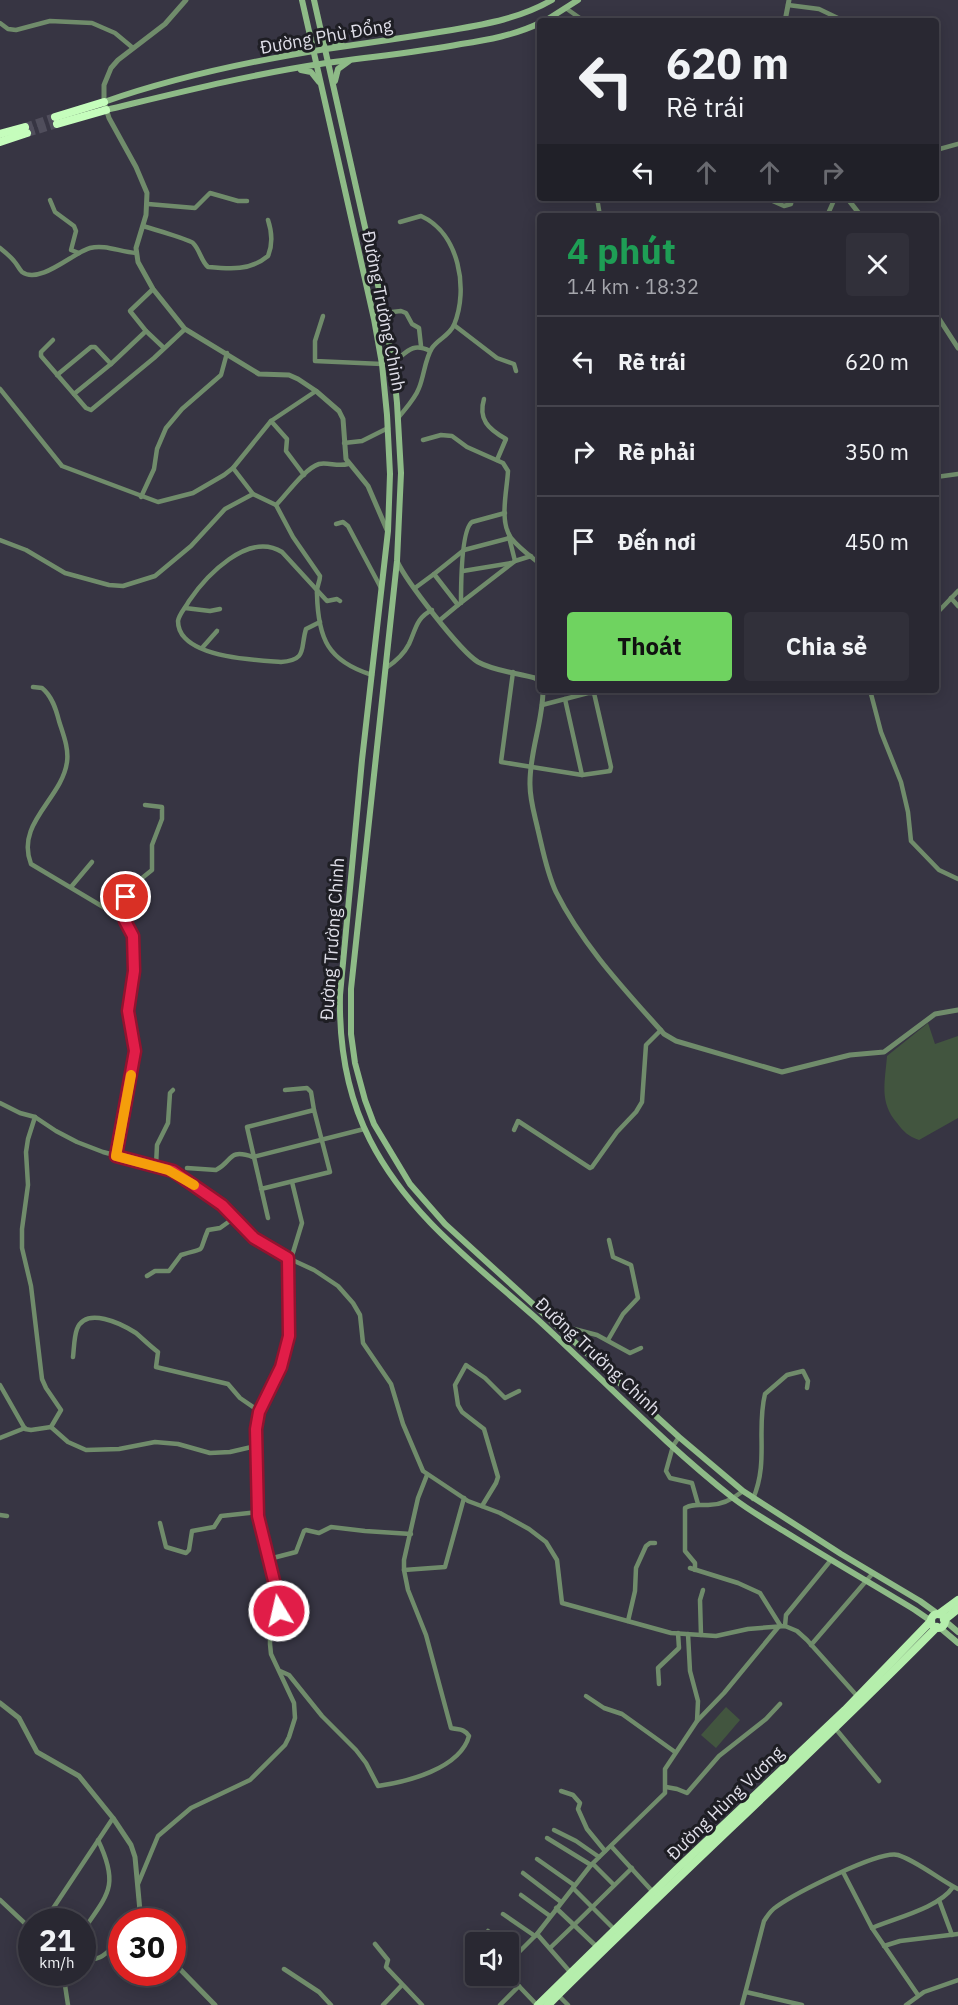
<!DOCTYPE html>
<html lang="vi">
<meta charset="utf-8">
<style>
:root{--surface:#292832;--page:#31303a;--text:#f1f3f6;--muted:#a5a6ac;--line:#45444d;--accent:#6fd360}
body{margin:0;font-family:"IBM Plex Sans",sans-serif;background:var(--page);color:var(--text);height:100vh;display:flex;flex-direction:column;font-size:22px;white-space:nowrap}
*{box-sizing:border-box;margin:0}
p{font-size:20px;color:var(--muted)}
.icon{flex:none;width:33px;height:33px;fill:none;stroke:currentColor;stroke-width:2;stroke-linecap:round;stroke-linejoin:round}
.map{position:relative;flex:1;overflow:hidden}
.panel{position:absolute;left:537px;top:213px;width:402px;height:480px;display:flex;flex-direction:column;background:var(--surface);border-radius:6px;box-shadow:0 3px 15px #0003,0 0 0 2px var(--line)}
.panel>*{flex:none}
.hud{position:absolute;left:537px;top:18px;width:402px;height:183px;border-radius:6px;box-shadow:0 3px 15px #0003,0 0 0 2px var(--line);background:#292832;color:var(--text);overflow:hidden}
.controls{position:absolute;left:465px;top:1932px;display:grid;gap:12px}
.controls a{display:grid;place-items:center;width:54px;height:54px;border-radius:6px;background:var(--surface);box-shadow:0 3px 15px #0003,0 0 0 2px var(--line);font-size:30px}
.speed{position:absolute;left:18px;top:1908px;display:flex;gap:12px;font-size:30px;font-weight:700;text-align:center}
.speed>*{display:grid;place-content:center;width:78px;height:78px;border-radius:50%;background:var(--surface);box-shadow:0 3px 15px #0003,0 0 0 2px var(--line);line-height:1}
.speed small{font-size:15px;font-weight:400}
.speed .limit{border:9px solid #d22;background:#fff;color:#111}
.pin{position:absolute;display:grid;place-items:center;width:51px;height:51px;color:#fff;margin:-26px;border:3px solid #fff;border-radius:50%;box-shadow:0 2px 6px #0007}
.me{position:absolute;width:66px;margin:-33px;rotate:351deg;stroke-linejoin:round;filter:drop-shadow(0 0 4px #0008)}
.turn{display:flex;align-items:center;gap:21px;height:126px;padding:0 30px;font-size:27px}
.turn .icon{width:78px;height:78px;stroke-width:2.5}
.turn b{display:block;font-size:42px;line-height:51px}
.lanes{display:flex;align-items:center;height:57px;padding:0 30px;background:#0003;justify-content:center;gap:30px;direction:ltr}
.lanes .off{opacity:.35}
.round{display:grid;place-items:center;flex:none;width:63px;height:63px;border-radius:6px;background:var(--page)}
.headline{display:flex;align-items:center;justify-content:space-between;height:102px;padding:0 30px}
h1{font-size:36px;font-weight:700;line-height:45px;color:#1e9e55}
.primary-button{display:flex;gap:12px;margin-top:auto;padding:12px 30px}
.primary-button a{flex:1;height:69px;border-radius:6px;background:var(--accent);color:#111;font-size:24px;font-weight:700;line-height:69px;text-align:center}
.primary-button a+a{background:var(--page);color:var(--text)}
ul{padding:0;list-style:none}
li{display:flex;align-items:center;gap:18px;height:90px;padding:0 30px;border-top:2px solid var(--line)}
li div{flex:1}
li b{display:block;font-size:22px}
li em{font-style:normal}
.map>svg:first-child{display:block}
.green{fill:#42553f}
.lines{fill:none;stroke-linecap:round;stroke-linejoin:round}
.motorway-tunnel{stroke:#504e5c;stroke-width:8;stroke-dasharray:8 4;stroke-linecap:butt}
.minor{stroke:#708c6b;stroke-width:4.5}
.tertiary{stroke:#708c6b;stroke-width:5}
.secondary{stroke:#8ebb87;stroke-width:6}
.trunk{stroke:#b5eeac;stroke-width:8}
.motorway{stroke:#c5fdbc;stroke-width:8}
.route-casing{stroke:#92132f;stroke-width:15}
.route{stroke:#e11d48;stroke-width:10}
.slow{stroke:#f59e0b;stroke-width:10}
.labels{text-anchor:middle;dominant-baseline:central;stroke-width:6;stroke-linejoin:round;paint-order:stroke}
.street-label{font-size:18px;fill:#dfdee8;stroke:#1e1e24}
</style>
<div class="map">
<svg width="958" height="2005" viewBox="0 0 958 2005">
<rect width="100%" height="100%" fill="#373543"/>
<!-- green -->
<g class="green">
<path d="M928 1023 935 1044 958 1036V1118L919 1140C908 1136 904 1132 897 1123 879 1102 885 1082 887 1056Z"/>
<path d="M726 1707 740 1720 716 1748 701 1735Z"/>
</g>
<g class="lines">
<!-- motorway-tunnel -->
<g class="motorway-tunnel">
<path d="M25 127 55 117"/>
<path d="M27 133 57 124"/>
</g>
<!-- minor -->
<g class="minor">
<path d="M788 5 819 9 844 21"/>
<path d="M567 9 584 21"/>
<path d="M0 23 8 29 16 30 50 21 92 23 115 33 133 48"/>
<path d="M936 150 958 144"/>
<path d="M597 198 600 216"/>
<path d="M766 198 784 206 791 204 792 198"/>
<path d="M50 200 55 212 74 226 76 231 71 250 79 253"/>
<path d="M148 204 195 208 210 193 238 201H247"/>
<path d="M827 216 835 198"/>
<path d="M143 226C150 228 190 240 193 243 200 250 201 261 208 267 230 269 250 271 268 256 273 244 272 232 268 220"/>
<path d="M0 248C5 252 10 256 14 261 17 264 19 269 22 272 40 285 74 252 90 248 105 244 120 252 136 253"/>
<path d="M383 313 401 311 406 313 412 324 419 328 421 346"/>
<path d="M323 316 315 341V361L382 364"/>
<path d="M454 325 497 358 514 364 516 371"/>
<path d="M146 331 130 311 153 289"/>
<path d="M53 340 41 352V356L86 408 91 410 154 358 185 329"/>
<path d="M393 363C407 352 412 342 430 351"/>
<path d="M57 375 91 347H95L111 364 146 331 164 348"/>
<path d="M0 389 62 466 158 502 193 493 224 475 233 468 271 421 316 391"/>
<path d="M74 394 111 364"/>
<path d="M484 399C478 419 488 429 506 439L497 460"/>
<path d="M398 418C405 409 415 399 419 388 424 376 425 359 432 348 438 339 449 336 454 325 469 289 459 233 421 216L400 222"/>
<path d="M271 421 287 439 286 451 304 475"/>
<path d="M423 440 441 435 452 436 467 447 503 463 508 471C507 491 499 521 511 538 519 548 530 556 540 564"/>
<path d="M344 443 362 441 388 428"/>
<path d="M233 468 253 494 276 505 293 537 320 576C320 582 316 587 317 594 318 639 328 661 372 675"/>
<path d="M936 477 958 474"/>
<path d="M141 497 154 469 157 449 166 428 182 409 221 375 227 353"/>
<path d="M276 505C287 494 304 469 319 464 328 462 338 467 348 464"/>
<path d="M336 524 343 522 348 526 381 588"/>
<path d="M509 537 515 561"/>
<path d="M0 540 26 550 65 573 109 585 123 586 155 576 191 546 225 509 253 494"/>
<path d="M463 571 511 563"/>
<path d="M434 574 464 550 510 538"/>
<path d="M415 588 434 574 458 605 440 620"/>
<path d="M951 598 958 606"/>
<path d="M461 603C461 587 461 530 472 522L505 513"/>
<path d="M458 605 515 561 531 556"/>
<path d="M185 608 210 611 220 609"/>
<path d="M936 614 958 591"/>
<path d="M320 622 306 629C300 648 308 660 281 662 255 660 204 658 185 638 181 634 178 627 178 621 179 614 186 607 189 601 206 576 248 531 282 552L327 601 337 599 340 601"/>
<path d="M202 648 217 631"/>
<path d="M386 668C395 662 404 654 409 644 416 629 416 618 432 610"/>
<path d="M513 672 501 762 582 775 610 771 611 767 594 693H588L542 705"/>
<path d="M33 687 42 688C52 696 56 709 59 721 63 734 69 748 67 762 62 799 15 823 31 864L120 917 129 926 133 936 134 971 128 1011 135 1051 116 1156"/>
<path d="M870 690 881 732 901 782 908 812 911 841 939 870 958 879"/>
<path d="M565 699 582 775"/>
<path d="M71 887 92 862"/>
<path d="M125 922 126 891 152 870V845L162 819V807L145 805"/>
<path d="M285 1090 307 1088 311 1092 314 1110"/>
<path d="M0 1103 20 1113 35 1117 56 1131 77 1142 103 1152 173 1171 222 1205 244 1229 254 1238 288 1258 314 1270 338 1286 353 1303 360 1315 363 1343 391 1384 403 1424 423 1471 468 1501 500 1513 529 1529 546 1542 557 1560 562 1603 671 1633 716 1636 748 1629 785 1626 797 1631 807 1640 858 1697"/>
<path d="M35 1117 28 1139 26 1152 28 1185 22 1229V1248L31 1286 42 1379 46 1388 61 1410 51 1427"/>
<path d="M514 1130 518 1121 590 1168 592 1167 617 1132 636 1112 642 1102 646 1045 661 1030"/>
<path d="M156 1166 157 1145 168 1123 170 1093 173 1090"/>
<path d="M187 1168 216 1170C233 1162 227 1148 253 1157L364 1129"/>
<path d="M261 1189 330 1172 314 1110 247 1127 268 1218"/>
<path d="M291 1259 302 1223 292 1182"/>
<path d="M147 1276 155 1271H169L181 1255C208 1246 197 1256 208 1230L220 1228 234 1218"/>
<path d="M562 1330 574 1329 597 1335 630 1353 641 1348"/>
<path d="M608 1340 623 1314 638 1298 631 1265 613 1257 609 1240"/>
<path d="M73 1357C74 1349 74 1337 77 1329 86 1306 122 1324 136 1333 143 1339 150 1346 158 1352L156 1367 228 1384 240 1398 259 1411"/>
<path d="M0 1385 25 1429 31 1430 51 1427 68 1442 86 1450 119 1449 155 1442 178 1444 210 1453 230 1452 256 1446"/>
<path d="M679 1437 673 1446 666 1471 670 1478 692 1483 698 1504"/>
<path d="M0 1438 25 1428"/>
<path d="M753 1499C769 1461 756 1430 765 1394L787 1375 803 1371 808 1381 807 1388"/>
<path d="M482 1506 496 1483 498 1477 484 1429 462 1412 458 1405 455 1385 466 1365 485 1378 505 1398 519 1391"/>
<path d="M0 1515 7 1516"/>
<path d="M160 1523 166 1547 186 1553 189 1550 192 1531 214 1527 221 1516 258 1512"/>
<path d="M269 1559 296 1552 304 1531 306 1530 319 1533 331 1527 365 1531 411 1534"/>
<path d="M690 1568 738 1583 760 1593 780 1625 724 1693 697 1721"/>
<path d="M404 1570 445 1567 464 1498"/>
<path d="M695 1570V1563L685 1551V1508C692 1504 697 1505 705 1505 719 1506 732 1500 743 1491"/>
<path d="M628 1621 635 1591 636 1568 646 1546 650 1543H655"/>
<path d="M785 1626 786 1615 831 1560"/>
<path d="M701 1635 700 1600 703 1590"/>
<path d="M811 1645 873 1573"/>
<path d="M280 1671 289 1675 322 1716 356 1750 366 1763 378 1786C406 1782 460 1769 469 1736 464 1728 458 1730 451 1728L426 1635 408 1590 404 1570V1560L418 1498 427 1475"/>
<path d="M659 1684 658 1668 679 1648 678 1633"/>
<path d="M586 1696 604 1708 622 1714 675 1752"/>
<path d="M835 1728 879 1781"/>
<path d="M666 1787 677 1789 687 1793 719 1756 766 1719 780 1704"/>
<path d="M561 1791 573 1795 580 1803 578 1809 587 1829 605 1851"/>
<path d="M554 1830 576 1841 599 1857"/>
<path d="M547 1838 591 1865"/>
<path d="M611 1846 653 1892"/>
<path d="M537 1859 574 1885"/>
<path d="M593 1864 614 1885"/>
<path d="M843 1872 872 1928 918 1995"/>
<path d="M523 1873 561 1902"/>
<path d="M138 1884 158 1836 191 1808 250 1780 285 1745 289 1737 295 1718 294 1703 271 1654 270 1644V1635L279 1611V1601L258 1516 256 1429 259 1411 281 1367 289 1336 288 1258"/>
<path d="M573 1888 615 1930"/>
<path d="M521 1895 550 1916"/>
<path d="M0 1900 32 1930"/>
<path d="M939 1900 952 1935"/>
<path d="M556 1908 574 1925 632 1868"/>
<path d="M503 1914 535 1936"/>
<path d="M44 1922 113 1818"/>
<path d="M872 1928C895 1918 939 1908 953 1887"/>
<path d="M488 1931 503 1942"/>
<path d="M82 1932C108 1894 120 1886 98 1840"/>
<path d="M537 1934 571 1973"/>
<path d="M375 1944 388 1960 386 1967 422 2005"/>
<path d="M884 1946 900 1941 958 1934"/>
<path d="M508 1947 514 1952H519L537 1934 591 1865 665 1793V1769L697 1721 698 1701 690 1671 688 1634"/>
<path d="M550 1948 574 1925 597 1947"/>
<path d="M82 1959C102 1963 108 1950 122 1939"/>
<path d="M284 1969 319 1992 331 2005"/>
<path d="M63 1972 68 2005"/>
<path d="M503 1976 514 1981 537 2005"/>
<path d="M475 1978 476 1976"/>
<path d="M746 1992 802 2005"/>
<path d="M557 1994 568 2005"/>
<path d="M383 2005 402 1985"/>
<path d="M500 2005 519 1986"/>
<path d="M742 2005 764 1921C768 1915 770 1911 776 1907 794 1894 879 1850 898 1855 917 1861 940 1880 958 1889"/>
<path d="M906 2005 924 1992 958 1980"/>
</g>
<!-- tertiary -->
<g class="tertiary">
<path d="M186 0 165 24 118 60 111 68 104 85V102L109 118 136 167 147 193 146 215 136 248 138 262 153 289 185 329 259 374 289 375 298 379 316 391 339 411 343 419 346 459 368 486 387 530"/>
<path d="M785 21 789 0"/>
<path d="M847 198 861 216"/>
<path d="M936 314 958 348"/>
<path d="M397 561C406 581 460 651 478 662 494 671 517 673 535 678L540 681"/>
<path d="M543 690C543 722 529 753 530 785 530 801 535 816 538 830 543 851 547 873 556 892 583 946 625 990 664 1034L676 1041 782 1072 850 1055 884 1052 935 1014 958 1010"/>
<path d="M0 1703 19 1718 37 1752 79 1776 113 1818 131 1845 135 1857 141 1922"/>
<path d="M172 1961 215 2005"/>
</g>
<!-- secondary -->
<g class="secondary">
<path d="M302 0 374 319 382 364 387 415 390 474 388 531 362 760 340 995C339 1045 347 1095 370 1140 408 1215 475 1264 536 1318 602 1378 663 1443 733 1498 750 1511 769 1522 787 1533 829 1559 872 1584 915 1610L931 1621"/>
<path d="M314 0 380 294 393 363 397 403 401 473 397 561 351 989V1034L355 1063 365 1100 374 1124 410 1184 445 1224 679 1437 743 1491 841 1554 920 1601 938 1614"/>
<path d="M545 21 578 0"/>
<path d="M324 33 331 41 342 45"/>
<path d="M297 53 307 44 309 35"/>
<path d="M301 70 311 72 319 82"/>
<path d="M335 81 338 69 349 61"/>
<path d="M104 102C175 77 251 61 326 49 368 43 410 37 452 30 487 24 521 18 552 0"/>
<path d="M106 110C177 93 248 75 320 64 367 57 414 53 461 44 488 40 515 35 540 23"/>
<path d="M944 1620 958 1632"/>
<path d="M939 1627 958 1643"/>
</g>
<!-- trunk -->
<g class="trunk">
<path d="M939 1614 958 1600"/>
<circle cx="938" cy="1621" r="7"/>
<path d="M944 1620 958 1609"/>
<path d="M538 2005 677 1869 845 1710 931 1621"/>
<path d="M548 2005C676 1877 810 1756 937 1627"/>
</g>
<!-- motorway -->
<g class="motorway">
<path d="M55 117 104 102"/>
<path d="M57 124 106 110"/>
<path d="M0 134 25 127"/>
<path d="M0 142 27 133"/>
</g>
</g>
<g class="lines">
<defs>
<path id="route" d="M126 897 125 921 133 936 134 971 128 1011 135 1051 116 1156 173 1171 222 1205 254 1238 288 1258 289 1336 281 1367 259 1412 256 1429 258 1516 279 1601V1611"/>
</defs>
<!-- route casing -->
<use href="#route" class="route-casing"/>
<!-- route -->
<use href="#route" class="route"/>
<!-- slow -->
<path class="slow" d="M131 1075 116 1156 168 1170 194 1185"/>
</g>
<g class="labels">
<!-- street labels -->
<g class="street-label">
<text transform="translate(326 36) rotate(-10)">Đường Phù Đổng</text>
<text transform="translate(384 311) rotate(79)">Đường Trường Chinh</text>
<text transform="translate(332 939) rotate(-86)">Đường Trường Chinh</text>
<text transform="translate(598 1356) rotate(43)">Đường Trường Chinh</text>
<text transform="translate(725 1803) rotate(-44)">Đường Hùng Vương</text>
</g>
</g>
</svg>
<div class="controls">
<a><svg class="icon" aria-label="sound" viewBox="0 0 24 24"><path d="M4 9h4l5-4v14l-5-4H4zM17 9q2 3 0 6"/></svg></a>
</div>
<div class="speed"><div>21<small>km/h</small></div><div class="limit">30</div></div>
<div class="pin" style="left:126px;top:897px;background:#d93025"><svg class="icon" aria-label="arrive" viewBox="0 0 24 24"><path d="M6 21V4h12l-3 4 3 4H6"/></svg></div>
<svg class="me" style="left:279px;top:1611px" viewBox="-20 -20 40 40"><circle r="17" fill="#e11d48" stroke="#fff" stroke-width="3"/><path d="M0-11L8 9 0 5-8 9z" fill="#fff"/></svg>
<div class="hud">
<div class="turn"><svg class="icon" aria-label="left" viewBox="0 0 24 24"><path d="M17 20v-9H6M10 6l-5 5 5 5"/></svg><div><b>620 m</b>Rẽ trái</div></div>
<div class="lanes"><svg class="icon" aria-label="left" viewBox="0 0 24 24"><path d="M17 20v-9H6M10 6l-5 5 5 5"/></svg><svg class="icon off" aria-label="ahead" viewBox="0 0 24 24"><path d="M12 20V5M6 11l6-6 6 6"/></svg><svg class="icon off" aria-label="ahead" viewBox="0 0 24 24"><path d="M12 20V5M6 11l6-6 6 6"/></svg><svg class="icon off" aria-label="right" viewBox="0 0 24 24"><path d="M7 20v-9h11M14 6l5 5-5 5"/></svg></div>
</div>
<section class="panel">
<div class="headline"><div><h1>4 phút</h1><p>1.4 km · 18:32</p></div><a class="round"><svg class="icon" aria-label="close" viewBox="0 0 24 24"><path d="M6 6l12 12M18 6L6 18"/></svg></a></div>
<ul>
<li><svg class="icon" aria-label="left" viewBox="0 0 24 24"><path d="M17 20v-9H6M10 6l-5 5 5 5"/></svg><div><b>Rẽ trái</b></div><em>620 m</em></li>
<li><svg class="icon" aria-label="right" viewBox="0 0 24 24"><path d="M7 20v-9h11M14 6l5 5-5 5"/></svg><div><b>Rẽ phải</b></div><em>350 m</em></li>
<li><svg class="icon" aria-label="arrive" viewBox="0 0 24 24"><path d="M6 21V4h12l-3 4 3 4H6"/></svg><div><b>Đến nơi</b></div><em>450 m</em></li>
</ul>
<div class="primary-button"><a>Thoát</a><a>Chia sẻ</a></div>
</section>
</div>
